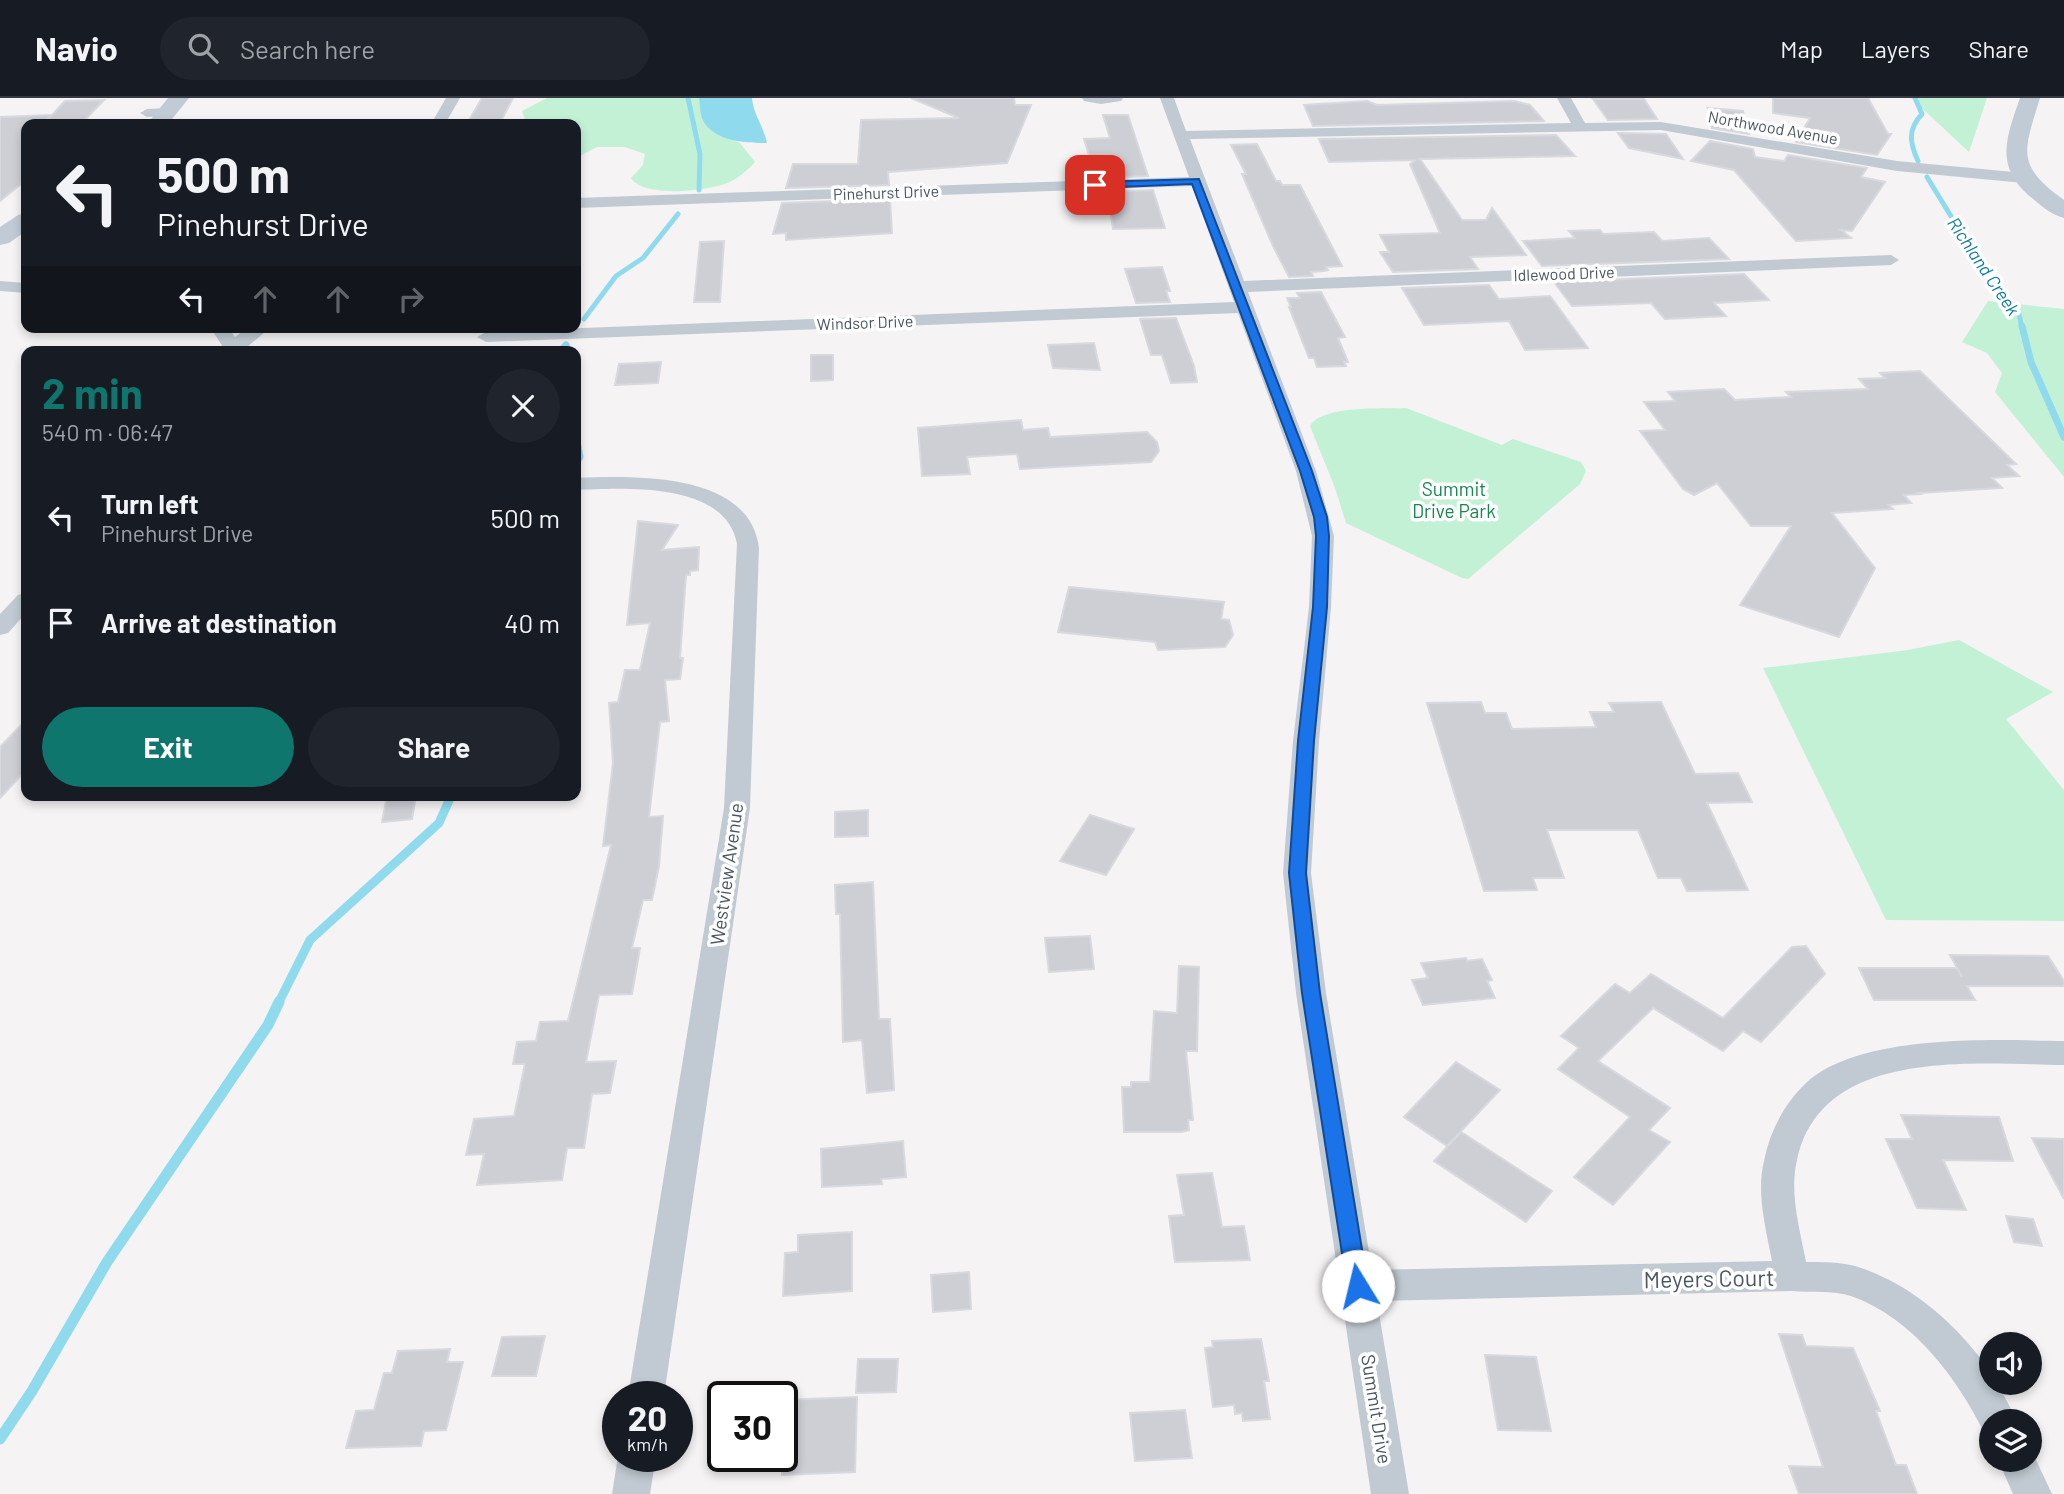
<!DOCTYPE html>
<meta charset="utf-8">
<style>
:root{--surface:#171b24;--page:#20242c;--text:#f1f3f6;--muted:#9ea1a6;--line:#363941;--accent:#0f766e}
body{margin:0;font-family:Barlow,sans-serif;background:var(--page);color:var(--text);height:100vh;display:flex;flex-direction:column;font-size:26px;white-space:nowrap}
*{box-sizing:border-box;margin:0}
p{font-size:23px;color:var(--muted)}
.icon{flex:none;width:38px;height:38px;fill:none;stroke:currentColor;stroke-width:2;stroke-linecap:round;stroke-linejoin:round}
.map{position:relative;flex:1;overflow:hidden}
.side{position:absolute;left:21px;top:248px;width:560px;height:455px;display:flex;flex-direction:column;background:var(--surface);border-radius:14px;box-shadow:0 4px 10px #0003}
.side>*{flex:none}
.banner{position:absolute;left:21px;top:21px;width:560px;height:214px;border-radius:14px;box-shadow:0 4px 10px #0003;background:#171b24;color:var(--text);overflow:hidden}
.controls{position:absolute;left:1979px;top:1234px;display:grid;gap:14px}
.controls a{display:grid;place-items:center;width:63px;height:63px;border-radius:50%;background:var(--surface);box-shadow:0 4px 10px #0003;font-size:35px}
.speed{position:absolute;left:602px;top:1283px;display:flex;gap:14px;font-size:35px;font-weight:700;text-align:center}
.speed>*{display:grid;place-content:center;width:91px;height:91px;border-radius:50%;background:var(--surface);box-shadow:0 4px 10px #0003;line-height:1}
.speed small{font-size:18px;font-weight:400}
.speed .limit{border:4px solid #111;border-radius:10px;background:#fff;color:#111}
.pin{position:absolute;display:grid;place-items:center;width:60px;height:60px;color:#fff;margin:-30px;border-radius:14px;box-shadow:0 4px 10px #0006}
.me{position:absolute;width:77px;margin:-38px;rotate:351deg;stroke-linejoin:round;filter:drop-shadow(0 0 5px #0008)}
.turn{display:flex;align-items:center;gap:24px;height:147px;padding:0 21px;font-size:32px}
.turn .icon{width:91px;height:91px;stroke-width:2.5}
.turn b{display:block;font-size:49px;line-height:60px}
.lanes{display:flex;align-items:center;height:66px;padding:0 21px;background:#0003;justify-content:center;gap:35px;direction:ltr}
.lanes .off{opacity:.35}
.round{display:grid;place-items:center;flex:none;width:74px;height:74px;border-radius:37px;background:var(--page)}
.summary{display:flex;align-items:center;justify-content:space-between;height:119px;padding:0 21px}
h1{font-size:42px;font-weight:700;line-height:52px;color:var(--accent)}
.cta{display:flex;gap:14px;margin-top:auto;padding:14px 21px}
.cta a{flex:1;height:80px;border-radius:42px;background:var(--accent);color:#fff;font-size:28px;font-weight:700;line-height:80px;text-align:center}
.cta a+a{background:var(--page);color:var(--text)}
ul{padding:0;list-style:none}
li{display:flex;align-items:center;gap:21px;height:105px;padding:0 21px}
li div{flex:1}
li b{display:block;font-size:26px}
li em{font-style:normal}
header{display:flex;align-items:center;gap:42px;box-sizing:border-box;height:98px;padding:0 35px;background:var(--surface);border-bottom:2px solid var(--line)}
header strong{font-size:33px}
nav{display:flex;gap:38px;margin-inline-start:auto;font-size:24px}
.search{width:490px;height:63px;background:var(--page);display:flex;align-items:center;gap:18px;box-sizing:border-box;padding:0 24px;border-radius:38px;color:var(--muted);font-size:26px}
.map>svg:first-child{display:block}
.green{fill:#c3f1d5}
.water{fill:#90daee}
.lines{fill:none;stroke-linecap:round;stroke-linejoin:round}
.stream-far3{stroke:#90daee;stroke-width:5}
.stream-far2{stroke:#90daee;stroke-width:7}
.stream-far1{stroke:#90daee;stroke-width:9}
.stream{stroke:#90daee;stroke-width:11}
.building{fill:#cdcfd5;stroke:#d7d9de;stroke-width:2}
.street{fill:#c1cad2;fill-rule:evenodd}
.secondary{fill:#c1cbd6;fill-rule:evenodd}
.route{fill:#1a73e8;stroke:#114b97;stroke-width:2}
.labels{text-anchor:middle;dominant-baseline:central;stroke-width:7;stroke-linejoin:round;paint-order:stroke}
.far-street-label{font-size:16px;fill:#4a5661;stroke:#fff}
.far-water-label{font-size:18px;font-style:italic;fill:#0c7c9b;stroke:#fff}
.park-label{font-size:19px;fill:#17864f;stroke:#fff}
.street-label{font-size:19px;fill:#4a5661;stroke:#fff}
.near-street-label{font-size:23px;fill:#4a5661;stroke:#fff}
</style>
<header>
<strong>Navio</strong>
<div class="search"><svg class="icon" aria-label="search" viewBox="0 0 24 24"><circle cx="10" cy="10" r="6"/><path d="M15 15l6 6"/></svg>Search here</div>
<nav><a>Map</a><a>Layers</a><a>Share</a></nav>
</header>
<div class="map">
<svg width="2064" height="1396" viewBox="0 0 2064 1396">
<rect width="100%" height="100%" fill="#f5f3f3"/>
<!-- green -->
<g class="green">
<path d="M547 0H699L702 22 712 33 740 45 755 64C747 73 736 82 725 86 704 93 644 100 631 80L643 67 645 56 625 49H597L576 60V26H539L525 22 522 13Z"/>
<path d="M1911 0H1987L1969 54Z"/>
<path d="M1988 203 2064 211V379L1995 294 2002 275 1987 255 1962 244Z"/>
<path d="M1406 310 1502 347 1513 341 1581 364 1586 373 1580 386 1468 481 1462 480 1346 425 1335 390 1310 328C1322 307 1383 311 1406 310Z"/>
<path d="M1959 542 2053 594 2006 621 2064 692V823L1886 822 1763 570 1908 552Z"/>
</g>
<!-- water -->
<path class="water" d="M699 0H752C753 16 764 29 767 45 746 45 716 44 703 23 700 17 700 7 699 0Z"/>
<g class="lines">
<!-- stream-far3 -->
<g class="stream-far3">
<path d="M688 0 700 56 699 92"/>
<path d="M1915 0 1922 16C1907 32 1910 45 1918 63"/>
<path d="M1927 79 1990 182 2019 216 2022 230"/>
<path d="M584 221 616 178 643 160 678 116"/>
</g>
<!-- stream-far2 -->
<g class="stream-far2">
<path d="M2022 228 2031 264 2064 339"/>
<path d="M560 254 566 247"/>
<path d="M576 338 580 359 576 365"/>
</g>
<!-- stream-far1 -->
<path class="stream-far1" d="M278 906 310 842 439 725 451 698"/>
<!-- stream -->
<path class="stream" d="M0 1341 32 1293 107 1164 268 927 279 904"/>
</g>
<!-- building -->
<g class="building">
<path d="M482 0H513L500 25 467 26Z"/>
<path d="M911 0H1014L1015 7H1031L1007 65 888 74 889 87 786 90 793 66H858L861 22 959 20Z"/>
<path d="M1773 0H1868L1888 36H1891L1877 57 1796 44 1810 20 1773 15Z"/>
<path d="M1593 1H1644L1657 21 1608 22Z"/>
<path d="M104 2 81 26H43L52 17 42 26H26V82L0 103V19L52 17 65 3Z"/>
<path d="M1367 3 1377 7 1514 3 1530 7 1544 23 1313 28 1304 7Z"/>
<path d="M1708 10 1743 13 1749 36 1712 30Z"/>
<path d="M1103 17H1128L1148 78 1096 80 1084 41 1110 40Z"/>
<path d="M1618 35 1666 36 1683 61 1629 50Z"/>
<path d="M1556 37 1575 58 1420 61 1462 122H1486L1492 110 1526 157 1470 159 1478 171 1393 174 1380 154H1389L1380 137 1440 135 1410 66 1416 62 1329 64 1319 41Z"/>
<path d="M1710 43 1753 51 1755 59 1784 63 1788 57 1867 70 1861 79 1885 84 1852 133 1841 132 1851 140 1796 143 1734 72 1691 63Z"/>
<path d="M1257 46 1276 83H1280L1282 87H1300L1342 168 1326 169 1328 172 1324 173 1311 174 1313 178 1289 179 1273 148 1242 76H1246L1231 47Z"/>
<path d="M1153 92 1165 130 1113 131 1110 109H1105L1101 94Z"/>
<path d="M890 101 892 135 786 142V135L773 136 782 105Z"/>
<path d="M1600 132 1603 136 1654 134 1662 143 1709 140 1729 161 1542 168 1523 143 1575 140 1569 133Z"/>
<path d="M724 143 720 204H694L700 144Z"/>
<path d="M1162 169 1170 193H1166L1170 204 1136 205 1125 171Z"/>
<path d="M1744 176 1769 202 1714 205 1726 218 1665 221 1651 205 1572 208 1554 184Z"/>
<path d="M1489 187 1499 201 1550 198 1588 250 1525 252 1509 223 1424 227 1402 190Z"/>
<path d="M1321 194 1345 239 1338 240 1348 264H1344L1346 268 1317 269 1314 260H1309L1289 209H1291L1287 200H1300L1297 195Z"/>
<path d="M1176 220 1194 268 1197 284 1171 285 1162 257H1151L1140 221Z"/>
<path d="M1094 245 1100 272 1053 270 1048 247Z"/>
<path d="M811 257H833V282L811 283Z"/>
<path d="M661 264 658 285 615 287 619 266Z"/>
<path d="M1920 273 2016 366 2007 367 2019 378 1992 380 2002 390 1918 395 1920 396 1904 397 1911 405 1888 407 1893 411 1832 415 1875 470 1839 539 1740 507 1791 428H1751L1717 385 1694 397 1683 391 1640 333 1665 332 1644 304 1675 303 1668 294 1724 291 1735 302 1791 299 1786 294 1868 291 1859 281 1885 280 1880 275Z"/>
<path d="M1021 322 1023 332 1048 330 1050 339 1147 334 1157 344 1159 353 1151 364 1020 371 1017 356 967 359 970 376 922 378 918 330Z"/>
<path d="M638 423 678 427 662 452 699 449 698 472 690 473V477H686L680 560H683L680 581 665 582 669 623 660 624 649 719 663 718 659 768 652 802H643L632 850H640L632 896 599 897 586 964 616 963 610 995 592 996 584 1050H567L562 1082 477 1087 484 1056 466 1057 474 1021 514 1018 525 966H513L517 944 536 943 540 924 568 923 611 747 603 748 613 665 609 605 618 604 625 572H640L650 525 627 527Z"/>
<path d="M1069 489 1224 504 1221 521 1229 522 1233 537 1225 549 1158 552 1155 544 1058 534Z"/>
<path d="M1481 604 1485 615H1506L1512 631 1596 629 1590 614H1614L1609 605 1661 604 1695 676 1738 675 1752 704 1707 705 1748 792 1687 793 1681 780H1658L1638 732H1547L1564 780H1533L1537 792 1484 793 1427 605Z"/>
<path d="M26 622V672L0 700V649Z"/>
<path d="M387 698H416L412 721 382 724Z"/>
<path d="M868 712V738L835 739V714Z"/>
<path d="M1090 717 1134 731 1106 777 1060 763Z"/>
<path d="M873 784 879 921H890L894 992 867 995 862 942 843 944 840 816H836L835 787Z"/>
<path d="M1090 838 1094 871 1049 874 1045 840Z"/>
<path d="M1806 848 1825 876 1761 944 1743 933 1723 953 1653 910 1598 963 1670 1010 1649 1032 1670 1044 1613 1107 1574 1079 1630 1019 1558 971 1579 950 1561 938 1615 886 1630 895 1651 876 1723 920 1792 849Z"/>
<path d="M1950 857 2048 858 2064 883V888H1967L1975 902H1874L1859 870H1957L1962 879Z"/>
<path d="M1466 860 1467 863 1482 861 1492 882 1487 883 1495 900 1423 907 1412 882 1428 880 1421 865Z"/>
<path d="M1179 868 1199 869 1197 953H1186L1193 1022H1188L1189 1032 1182 1034H1124L1122 989H1131V984H1150L1154 913 1177 915Z"/>
<path d="M1456 964 1500 992 1447 1048 1404 1019Z"/>
<path d="M1901 1017 1999 1019 2013 1063 1943 1062 1966 1112 1917 1110 1886 1041H1912Z"/>
<path d="M1461 1034 1552 1093 1526 1124 1434 1063Z"/>
<path d="M2032 1040 2064 1041V1101L2041 1058Z"/>
<path d="M903 1043 906 1079 881 1081 882 1086 822 1089 821 1051Z"/>
<path d="M1212 1075 1222 1129 1244 1128 1250 1162 1175 1164 1169 1118 1184 1117 1177 1077Z"/>
<path d="M2006 1118 2033 1121 2042 1148 2014 1144Z"/>
<path d="M852 1134V1193L783 1198 785 1155 798 1154V1137Z"/>
<path d="M969 1174 971 1211 933 1214 931 1177Z"/>
<path d="M1779 1236 1802 1237 1806 1248 1853 1250 1880 1313H1876L1896 1367H1906L1917 1396H1799L1789 1368 1823 1369Z"/>
<path d="M545 1238 536 1278H492L502 1239Z"/>
<path d="M1261 1241 1269 1283H1264L1270 1321 1243 1323 1242 1315 1235 1316 1234 1307 1213 1309 1205 1250 1213 1249 1212 1243Z"/>
<path d="M450 1251 447 1264H463L446 1332 424 1333 421 1348 346 1350 356 1313 374 1312 384 1275H392L398 1253Z"/>
<path d="M1485 1257 1536 1259 1551 1333 1498 1332Z"/>
<path d="M858 1261H898L896 1294 856 1295Z"/>
<path d="M857 1299 855 1374 782 1377V1302Z"/>
<path d="M1185 1312 1192 1360 1135 1363 1130 1315Z"/>
</g>
<g class="lines">
<!-- street -->
<g class="street">
<path d="M446 0H460L445 26H431Z"/>
<path d="M1082 0H1123L1121 3 1101 6 1084 3Z"/>
<path d="M1160 0H1174L1186 33 1571 25 1557 0H1571L1585 25 1661 24 1897 63 2024 75 2032 80 2024 85 1897 73 1661 32 1190 41 1244 183 1891 157 1899 162 1891 167 1248 194 1316 373 1334 438 1331 509 1319 643 1311 775 1326 895 1372 1172 1772 1163C1766 1131 1756 1095 1764 1063 1770 1033 1784 1006 1806 985 1861 935 1994 942 2064 943V967C1975 966 1821 948 1797 1062 1789 1095 1800 1132 1806 1164 1823 1164 1840 1164 1855 1168 1904 1183 1946 1217 1977 1256 1984 1265 1992 1273 1992 1284H1997L2017 1323H1992V1338L1985 1336C1957 1280 1913 1220 1851 1198 1833 1192 1811 1195 1792 1193L1377 1203 1409 1396H1371L1296 895 1283 775 1293 643 1309 509 1312 438 1296 373 1238 215 486 244 477 239 486 234 1234 204 1192 88 576 110V100L1189 79Z"/>
<path d="M168 10 173 11V17L147 19 140 15 147 11Z"/>
<path d="M0 183 26 185V195L0 193Z"/>
<path d="M210 229H228L235 239 249 229H271L241 254H223V249Z"/>
<path d="M576 380C632 378 750 373 759 450L750 710 664 1298H628L724 710 737 446C726 383 623 390 576 392Z"/>
<path d="M26 495V515L8 535 0 537V516L18 497Z"/>
<path d="M2030 1349 2052 1396H2013L1998 1362H2030Z"/>
<path d="M618 1358H656L650 1396H612Z"/>
</g>
<!-- secondary -->
<g class="secondary">
<path d="M168 0H189L168 26H147Z"/>
<path d="M2020 0H2040C2024 53 2015 67 2064 102V120C2052 117 2041 108 2032 100 1994 69 2006 40 2020 0Z"/>
<path d="M26 115V133L9 145 0 147V129L18 117Z"/>
</g>
</g>
<!-- route -->
<path class="route" d="M1199 81 1312 373 1327 419 1329 438 1327 509 1314 643 1306 775 1320 895 1368 1188 1365 1194 1358 1197 1350 1194 1347 1188 1302 895 1289 775 1298 643 1313 509 1316 438 1314 419 1300 373 1192 86 1095 90 1090 87 1095 84Z"/>
<g class="labels">
<!-- far-street labels -->
<g class="far-street-label">
<text transform="translate(1773 29) rotate(10)">Northwood Avenue</text>
<text transform="translate(886 94) rotate(-2)">Pinehurst Drive</text>
<text transform="translate(1564 175) rotate(-2)">Idlewood Drive</text>
<text transform="translate(865 224) rotate(-2)">Windsor Drive</text>
</g>
<!-- far-water labels -->
<g class="far-water-label">
<text transform="translate(1984 168) rotate(56)">Richland Creek</text>
</g>
<!-- park labels -->
<g class="park-label">
<text x="1454" y="390">Summit<tspan x="1454" dy="22">Drive Park</tspan></text>
</g>
<!-- street labels -->
<g class="street-label">
<text transform="translate(726 776) rotate(-82)">Westview Avenue</text>
<text transform="translate(1377 1311) rotate(81)">Summit Drive</text>
</g>
<!-- near-street labels -->
<g class="near-street-label">
<text transform="translate(1709 1180) rotate(-1)">Meyers Court</text>
</g>
</g>
</svg>
<div class="controls">
<a><svg class="icon" aria-label="sound" viewBox="0 0 24 24"><path d="M4 9h4l5-4v14l-5-4H4zM17 9q2 3 0 6"/></svg></a>
<a><svg class="icon" aria-label="layers" viewBox="0 0 24 24"><path d="M12 4l9 5-9 5-9-5zM3 14l9 5 9-5"/></svg></a>
</div>
<div class="speed"><div>20<small>km/h</small></div><div class="limit">30</div></div>
<div class="pin" style="left:1095px;top:87px;background:#d93025"><svg class="icon" aria-label="arrive" viewBox="0 0 24 24"><path d="M6 21V4h12l-3 4 3 4H6"/></svg></div>
<svg class="me" style="left:1358px;top:1188px" viewBox="-20 -20 40 40"><circle r="19" fill="#fff"/><path d="M0-13L10 11 0 6-10 11z" fill="#1a73e8"/></svg>
<div class="banner">
<div class="turn"><svg class="icon" aria-label="left" viewBox="0 0 24 24"><path d="M17 20v-9H6M10 6l-5 5 5 5"/></svg><div><b>500 m</b>Pinehurst Drive</div></div>
<div class="lanes"><svg class="icon" aria-label="left" viewBox="0 0 24 24"><path d="M17 20v-9H6M10 6l-5 5 5 5"/></svg><svg class="icon off" aria-label="ahead" viewBox="0 0 24 24"><path d="M12 20V5M6 11l6-6 6 6"/></svg><svg class="icon off" aria-label="ahead" viewBox="0 0 24 24"><path d="M12 20V5M6 11l6-6 6 6"/></svg><svg class="icon off" aria-label="right" viewBox="0 0 24 24"><path d="M7 20v-9h11M14 6l5 5-5 5"/></svg></div>
</div>
<section class="side">
<div class="summary"><div><h1>2 min</h1><p>540 m · 06:47</p></div><a class="round"><svg class="icon" aria-label="close" viewBox="0 0 24 24"><path d="M6 6l12 12M18 6L6 18"/></svg></a></div>
<ul>
<li><svg class="icon" aria-label="left" viewBox="0 0 24 24"><path d="M17 20v-9H6M10 6l-5 5 5 5"/></svg><div><b>Turn left</b><p>Pinehurst Drive</p></div><em>500 m</em></li>
<li><svg class="icon" aria-label="arrive" viewBox="0 0 24 24"><path d="M6 21V4h12l-3 4 3 4H6"/></svg><div><b>Arrive at destination</b></div><em>40 m</em></li>
</ul>
<div class="cta"><a>Exit</a><a>Share</a></div>
</section>
</div>
